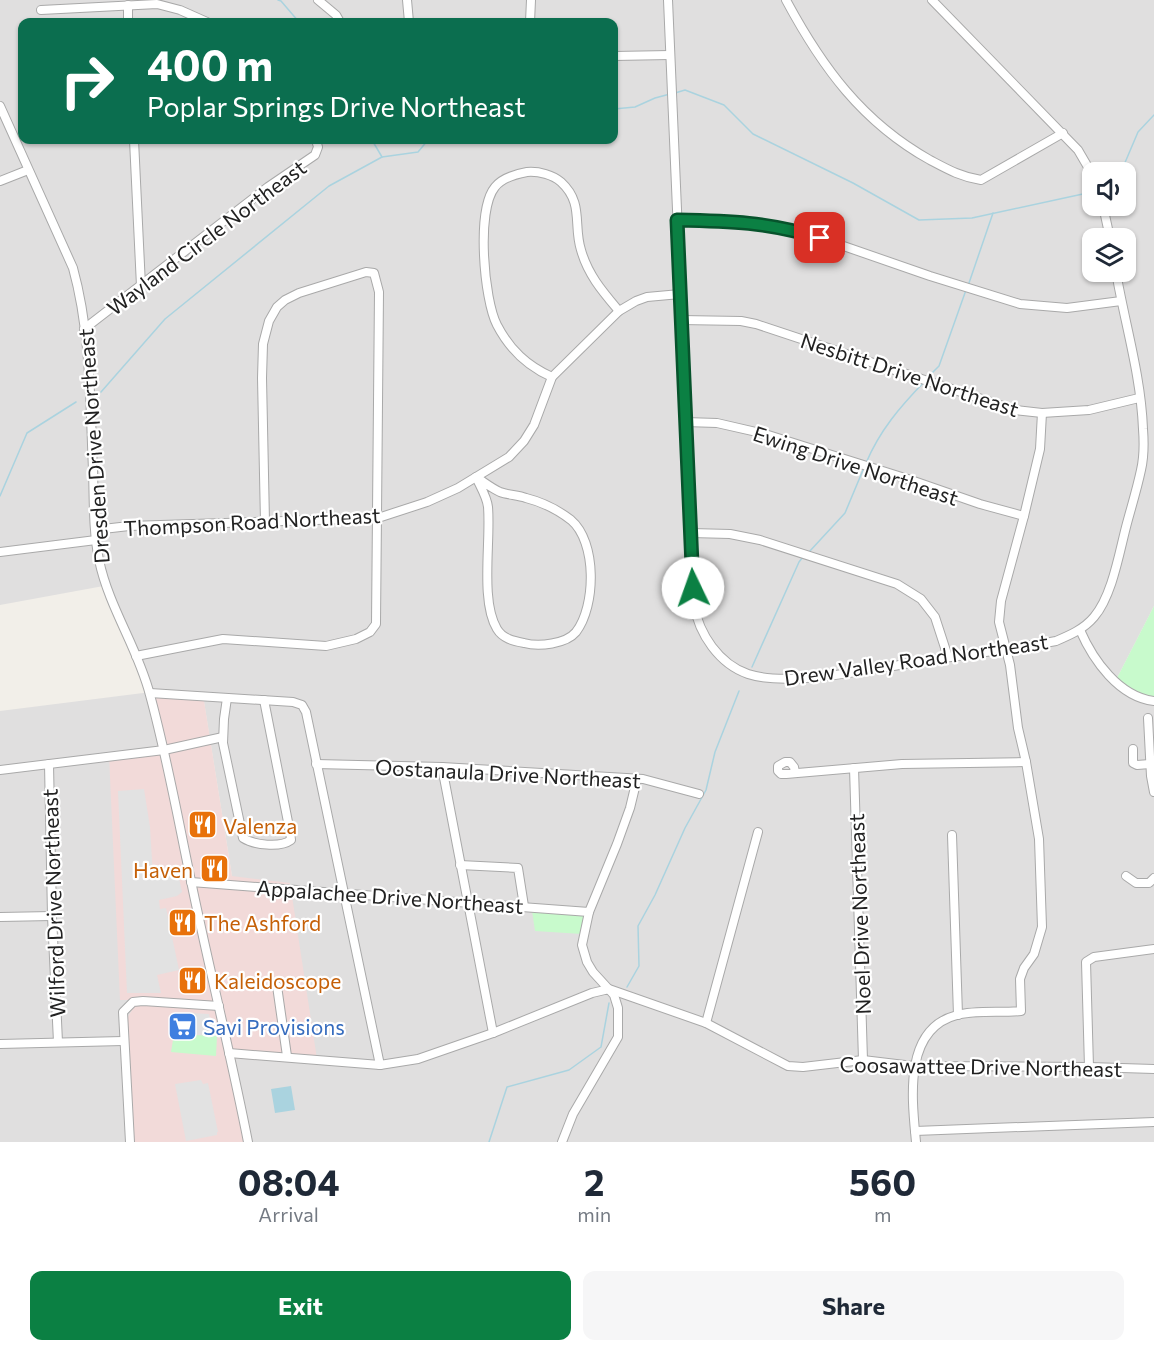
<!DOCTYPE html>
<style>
:root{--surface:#fff;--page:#f6f6f7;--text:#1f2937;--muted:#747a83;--accent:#0b8043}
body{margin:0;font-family:Commissioner,sans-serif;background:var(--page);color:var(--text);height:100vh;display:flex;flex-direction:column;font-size:22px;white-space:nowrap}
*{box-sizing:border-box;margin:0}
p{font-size:20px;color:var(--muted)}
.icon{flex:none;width:33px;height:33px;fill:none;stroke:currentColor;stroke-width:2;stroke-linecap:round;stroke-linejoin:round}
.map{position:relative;height:1142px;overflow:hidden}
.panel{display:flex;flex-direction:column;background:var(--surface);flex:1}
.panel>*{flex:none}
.banner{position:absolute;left:18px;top:18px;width:600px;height:126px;border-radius:12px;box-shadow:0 2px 4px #0004;background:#0b6e4f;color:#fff;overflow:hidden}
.buttons{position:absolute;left:1082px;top:162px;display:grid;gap:12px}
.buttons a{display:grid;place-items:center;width:54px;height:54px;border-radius:12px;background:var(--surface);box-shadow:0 2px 4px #0004;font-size:30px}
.pin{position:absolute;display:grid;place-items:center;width:51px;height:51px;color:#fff;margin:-26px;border-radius:12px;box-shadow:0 3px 9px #0006}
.me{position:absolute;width:66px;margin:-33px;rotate:357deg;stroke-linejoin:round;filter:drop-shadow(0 0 4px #0008)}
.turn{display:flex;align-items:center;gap:21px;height:126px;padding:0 30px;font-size:27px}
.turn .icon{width:78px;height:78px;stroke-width:2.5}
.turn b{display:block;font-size:42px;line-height:51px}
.eta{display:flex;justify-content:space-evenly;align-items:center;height:102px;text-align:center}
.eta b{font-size:36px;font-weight:700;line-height:42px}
.primary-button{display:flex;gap:12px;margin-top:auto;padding:12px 30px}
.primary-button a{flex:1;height:69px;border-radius:12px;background:var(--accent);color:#fff;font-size:24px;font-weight:700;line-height:69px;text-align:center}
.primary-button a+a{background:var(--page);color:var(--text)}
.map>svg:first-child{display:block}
.residential{fill:#e0dfdf;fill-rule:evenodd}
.commercial{fill:#f2dad9}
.park{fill:#c8facc}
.parking{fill:#e2e2e2}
.water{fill:#aad3df}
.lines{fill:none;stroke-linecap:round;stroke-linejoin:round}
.stream{stroke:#aad3df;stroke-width:1.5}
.minor-casing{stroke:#a9a9a9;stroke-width:10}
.minor{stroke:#fff;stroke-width:8}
.route-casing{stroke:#07532c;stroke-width:15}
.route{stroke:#0b8043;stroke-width:10}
.labels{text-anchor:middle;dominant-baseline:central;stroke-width:4.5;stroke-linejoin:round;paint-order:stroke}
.street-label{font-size:21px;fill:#222;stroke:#fff}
.food-label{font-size:21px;fill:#c56008;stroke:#fff;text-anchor:start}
.shop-label{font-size:21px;fill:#366cbe;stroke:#fff;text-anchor:start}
</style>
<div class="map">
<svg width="1154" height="1142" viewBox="0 0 1154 1142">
<rect width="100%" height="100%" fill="#f2efe9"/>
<!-- residential -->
<path class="residential" d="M0 0H1154V606L1117 678 1154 701V1142H248L234 1049 317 1059 232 876 204 702 165 749 120 999 139 1000 123 1025 126 1142H0V711L151 692 109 585 0 605ZM22 22H614V140H22ZM1092 172H1125V206H1092ZM1092 238H1125V272H1092Z"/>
<!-- commercial -->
<path class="commercial" d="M151 692 204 701 232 876 290 883 317 1059 234 1050 248 1142H126L123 1025 138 1000H120L109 755 165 749Z"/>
<!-- park -->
<g class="park">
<path d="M1154 606V701H1142L1117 678Z"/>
<path d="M532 911 586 914 582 934 535 931Z"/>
<path d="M174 1034 217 1036 216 1056 171 1052Z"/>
</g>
<!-- parking -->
<g class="parking">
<path d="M144 789 150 827 153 877 178 873 182 892 177 896 159 900 160 909 166 908 179 970 157 975 161 993H127L118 791Z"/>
<path d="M190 1013 209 1014 210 1019H214L217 1036 188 1034Z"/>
<path d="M201 1080 203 1084 208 1083 218 1132H217V1135L186 1141 175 1084Z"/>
</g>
<!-- water -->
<path class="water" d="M291 1086 295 1110 275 1113 271 1089Z"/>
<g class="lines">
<!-- stream -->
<g class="stream">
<path d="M278 0 281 1 299 22"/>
<path d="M675 93 685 90 724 105 753 134 853 183 919 220 972 218 1092 192"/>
<path d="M614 109 635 107 655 98 670 94"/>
<path d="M372 140 382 157"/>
<path d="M1121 172 1138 132 1154 115"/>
<path d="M969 283 993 213"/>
<path d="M927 378 939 366 966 290"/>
<path d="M101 392 165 319 329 186 382 157 418 152 428 140"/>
<path d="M866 463C880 430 900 407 924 382"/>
<path d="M0 496 27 433 76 402"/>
<path d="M809 552 845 513 863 470"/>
<path d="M752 667 799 562 803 557"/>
<path d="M627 987 639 966 638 926 655 895 685 828 706 790 715 752 739 691"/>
<path d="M489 1142 507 1087 569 1070 601 1047 609 1003"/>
</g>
<defs>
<g id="minor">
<path d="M318 0 336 15 340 22"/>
<path d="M407 0 409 22"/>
<path d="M668 0 694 605C699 634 719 664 748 674 790 688 879 667 925 661 968 654 1013 649 1056 641 1070 635 1084 629 1094 617 1112 596 1119 554 1126 527 1131 508 1137 489 1141 470 1144 457 1144 442 1143 429 1141 376 1125 324 1116 272"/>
<path d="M786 0C822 67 862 122 930 160 947 169 961 177 981 180L1063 133"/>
<path d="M932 0 1078 150 1092 174"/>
<path d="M128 5V22"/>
<path d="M41 10 157 4 180 10 207 22"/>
<path d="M530 22 531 0"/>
<path d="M614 56 670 55"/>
<path d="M0 106 73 268C91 333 90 403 93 470 94 500 93 531 99 560 109 608 138 648 150 695 167 757 178 819 191 881 209 968 231 1055 248 1142"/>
<path d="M134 140 141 286"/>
<path d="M0 181 28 170"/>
<path d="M1103 206 1110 238"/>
<path d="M677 220 742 221 771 225 832 242 930 276 1020 304 1067 308 1121 301"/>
<path d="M681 320 741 321 756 324 1015 410 1042 413 1089 410 1139 398"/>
<path d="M84 329 268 187 315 155 318 147 316 140"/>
<path d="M552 377C527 366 510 350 497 325 484 300 476 210 495 187 502 178 516 174 527 172 539 171 553 175 561 182 584 203 573 225 581 250 588 275 603 292 619 311"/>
<path d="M685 422 717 423 765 434 908 479 980 504 1024 516"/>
<path d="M476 477C484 482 491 488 500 492 508 495 518 495 526 498 542 502 558 510 571 520 597 542 596 606 576 632 566 644 539 647 524 643 514 641 503 639 497 629 480 601 491 541 488 507 487 497 480 486 476 477Z"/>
<path d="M691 533 730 534 760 540 897 584 921 599 935 617 948 657"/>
<path d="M96 540 103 529 129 526 378 518 427 502 458 488 509 457 524 441 534 425 552 377 619 311 636 301 647 297 680 294"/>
<path d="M0 552 96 540"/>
<path d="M1080 630C1093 660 1119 697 1154 701"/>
<path d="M136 656 223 639 326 646 356 639 370 632 376 624 379 292 374 273 366 272 299 293 285 300 277 307 269 321 263 344 262 378 265 522"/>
<path d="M150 693 293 702 302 705 306 712 380 1065"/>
<path d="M227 698 224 719 223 743 243 838C254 845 280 848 291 840L290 832 264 700"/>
<path d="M1148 718 1151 776 1154 792"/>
<path d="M1133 749V763L1137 765 1150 764"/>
<path d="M49 764 52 916 58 1042"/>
<path d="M316 764 442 767 643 779 699 794"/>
<path d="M442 767 493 1033"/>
<path d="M854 768 863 1060"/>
<path d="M0 770 164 750 223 737"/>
<path d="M795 773 794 767 790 762H785L778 766V771L781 774H786L902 764 1026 762"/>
<path d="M952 835 958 1015"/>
<path d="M460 865 518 868 524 906"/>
<path d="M1126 876 1136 883H1149L1154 878"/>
<path d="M191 882 589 912"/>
<path d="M0 917 52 916"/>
<path d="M277 986 287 1056"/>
<path d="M706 1023 758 832"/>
<path d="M0 1044 123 1041"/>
<path d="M229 1053 380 1065 418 1059 493 1033 592 993 609 989 706 1023 788 1066 803 1067 863 1060 913 1066 1089 1067 1154 1069"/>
<path d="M1089 1067 1086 962 1094 957 1154 949"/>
<path d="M915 1131 1154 1122"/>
<path d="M130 1142 123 1012 133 1002 143 1001 219 1006"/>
<path d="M562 1142 573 1114 618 1037V1008L614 995 593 972 587 962 582 945 589 912 617 844 630 808 637 779"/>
<path d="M916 1142C912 1099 903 1029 957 1015 975 1010 1001 1013 1021 1011L1020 979 1024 968 1034 954 1042 927 1039 839 1026 762 1018 728 1010 665 999 622 1001 601 1024 516 1040 449 1042 413"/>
</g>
</defs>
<!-- minor casing -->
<use href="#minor" class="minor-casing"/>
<!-- minor -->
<use href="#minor" class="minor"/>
</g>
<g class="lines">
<defs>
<path id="route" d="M693 588 677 220C730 221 768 222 820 238"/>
</defs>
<!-- route casing -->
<use href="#route" class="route-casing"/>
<!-- route -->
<use href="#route" class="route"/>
</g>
<!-- icons -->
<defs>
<symbol id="restaurant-square" viewBox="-11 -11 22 22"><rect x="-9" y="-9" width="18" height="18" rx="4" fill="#e8710a" stroke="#fff"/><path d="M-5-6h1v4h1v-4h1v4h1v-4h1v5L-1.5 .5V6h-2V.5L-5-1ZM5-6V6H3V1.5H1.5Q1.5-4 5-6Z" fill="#fff"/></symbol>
<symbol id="supermarket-square" viewBox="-11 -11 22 22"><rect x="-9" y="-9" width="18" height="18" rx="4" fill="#3f7fe0" stroke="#fff"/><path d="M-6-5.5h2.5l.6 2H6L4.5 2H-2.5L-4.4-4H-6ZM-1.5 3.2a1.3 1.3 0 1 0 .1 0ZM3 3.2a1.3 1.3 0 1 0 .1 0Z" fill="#fff"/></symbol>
</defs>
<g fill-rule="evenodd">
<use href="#restaurant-square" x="186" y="808" width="33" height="33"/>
<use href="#restaurant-square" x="198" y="852" width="33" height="33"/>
<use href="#restaurant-square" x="166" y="906" width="33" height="33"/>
<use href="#restaurant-square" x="176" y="964" width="33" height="33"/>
<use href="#supermarket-square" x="166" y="1010" width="33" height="33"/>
</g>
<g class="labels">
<!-- street labels -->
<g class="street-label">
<text transform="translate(206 237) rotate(-37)">Wayland Circle Northeast</text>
<text transform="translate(910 374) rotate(18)">Nesbitt Drive Northeast</text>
<text transform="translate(93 446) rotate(-94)">Dresden Drive Northeast</text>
<text transform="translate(856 465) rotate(18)">Ewing Drive Northeast</text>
<text transform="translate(252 521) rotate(-3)">Thompson Road Northeast</text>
<text transform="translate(916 659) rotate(-8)">Drew Valley Road Northeast</text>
<text transform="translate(508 773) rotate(3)">Oostanaula Drive Northeast</text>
<text transform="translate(390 896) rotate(4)">Appalachee Drive Northeast</text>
<text transform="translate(53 903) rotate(-92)">Wilford Drive Northeast</text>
<text transform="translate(859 914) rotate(-92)">Noel Drive Northeast</text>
<text transform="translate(981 1066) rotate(1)">Coosawattee Drive Northeast</text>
</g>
<!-- food labels -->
<g class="food-label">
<text x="223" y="825">Valenza</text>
<text x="193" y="869" text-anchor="end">Haven</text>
<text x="204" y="922">The Ashford</text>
<text x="214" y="980">Kaleidoscope</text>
</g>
<!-- shop labels -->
<g class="shop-label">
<text x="203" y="1026">Savi Provisions</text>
</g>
</g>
</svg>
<div class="buttons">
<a><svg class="icon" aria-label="sound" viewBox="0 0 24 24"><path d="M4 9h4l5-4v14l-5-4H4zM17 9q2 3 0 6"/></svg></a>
<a><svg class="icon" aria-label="layers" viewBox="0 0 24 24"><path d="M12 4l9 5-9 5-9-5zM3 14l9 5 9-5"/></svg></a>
</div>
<div class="pin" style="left:820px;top:238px;background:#d93025"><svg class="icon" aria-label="arrive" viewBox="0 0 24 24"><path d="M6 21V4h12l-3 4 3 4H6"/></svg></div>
<svg class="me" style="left:693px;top:588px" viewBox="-20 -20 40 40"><circle r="19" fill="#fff"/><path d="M0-13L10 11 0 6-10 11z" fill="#0b8043"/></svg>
<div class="banner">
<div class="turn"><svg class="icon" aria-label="right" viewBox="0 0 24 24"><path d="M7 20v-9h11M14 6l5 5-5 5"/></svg><div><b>400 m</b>Poplar Springs Drive Northeast</div></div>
</div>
</div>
<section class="panel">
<div class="eta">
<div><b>08:04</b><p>Arrival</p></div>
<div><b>2</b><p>min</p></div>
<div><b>560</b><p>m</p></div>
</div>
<div class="primary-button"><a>Exit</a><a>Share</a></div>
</section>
